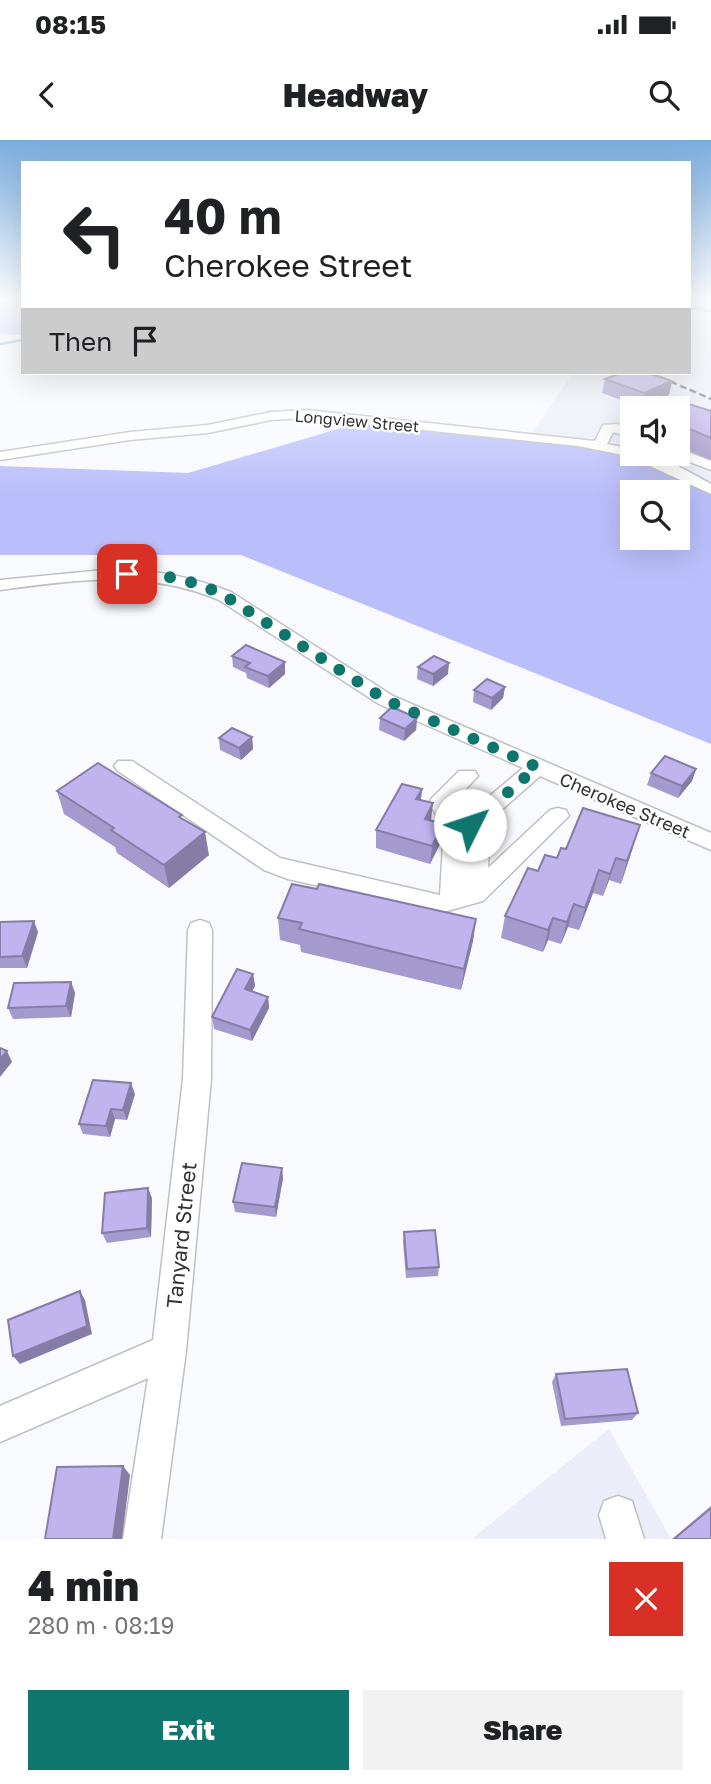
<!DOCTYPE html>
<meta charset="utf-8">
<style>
:root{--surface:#fff;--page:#f2f2f2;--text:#202124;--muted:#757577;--accent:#0f766e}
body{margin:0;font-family:"Golos Text",sans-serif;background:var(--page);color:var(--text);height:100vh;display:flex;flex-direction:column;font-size:26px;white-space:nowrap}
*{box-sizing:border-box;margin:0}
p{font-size:23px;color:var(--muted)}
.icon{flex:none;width:38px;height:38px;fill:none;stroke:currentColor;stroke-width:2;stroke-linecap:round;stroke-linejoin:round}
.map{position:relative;height:1399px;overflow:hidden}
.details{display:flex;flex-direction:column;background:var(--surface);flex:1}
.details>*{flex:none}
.hud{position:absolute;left:21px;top:21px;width:670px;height:214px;border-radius:0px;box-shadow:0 7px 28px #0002;background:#fff;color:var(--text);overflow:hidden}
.buttons{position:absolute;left:620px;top:256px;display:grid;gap:14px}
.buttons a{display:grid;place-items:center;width:70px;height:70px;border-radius:0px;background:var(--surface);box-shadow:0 7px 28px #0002;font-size:35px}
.pin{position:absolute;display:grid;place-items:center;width:60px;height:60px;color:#fff;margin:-30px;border-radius:14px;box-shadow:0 4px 10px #0006}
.me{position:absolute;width:77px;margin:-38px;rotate:49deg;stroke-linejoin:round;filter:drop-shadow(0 0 5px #0008)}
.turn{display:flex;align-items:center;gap:24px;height:147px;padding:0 28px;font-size:32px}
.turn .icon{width:91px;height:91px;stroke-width:2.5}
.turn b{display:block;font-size:49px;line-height:60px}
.then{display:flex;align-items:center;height:66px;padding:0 28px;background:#0003;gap:14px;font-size:26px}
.round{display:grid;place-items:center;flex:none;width:74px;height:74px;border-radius:0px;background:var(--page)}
.headline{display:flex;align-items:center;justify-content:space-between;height:119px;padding:0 28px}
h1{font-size:42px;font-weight:800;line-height:52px}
.cta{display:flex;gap:14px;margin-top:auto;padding:14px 28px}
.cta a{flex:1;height:80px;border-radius:0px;background:var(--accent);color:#fff;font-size:28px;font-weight:800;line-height:80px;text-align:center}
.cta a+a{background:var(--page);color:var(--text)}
.status{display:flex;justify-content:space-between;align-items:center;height:49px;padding:0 35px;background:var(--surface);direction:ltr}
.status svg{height:19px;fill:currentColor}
header{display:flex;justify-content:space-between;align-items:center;height:91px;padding:0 28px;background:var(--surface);font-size:32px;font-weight:800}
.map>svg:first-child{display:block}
.built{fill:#ebedf8}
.forest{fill:#babefa;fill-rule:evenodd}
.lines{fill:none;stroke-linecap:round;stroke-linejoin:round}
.stream{stroke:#72a0ce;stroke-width:2.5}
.minor-casing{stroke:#c0c0c4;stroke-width:3}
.minor{fill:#fff;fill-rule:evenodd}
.rail{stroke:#676769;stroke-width:2.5;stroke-dasharray:7 3.5;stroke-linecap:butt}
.wall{fill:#a59acd}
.shaded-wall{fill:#867da7}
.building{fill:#c0b3ee;stroke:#867da7;stroke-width:2}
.route{stroke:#0f766e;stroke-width:12;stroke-dasharray:0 21.6}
.labels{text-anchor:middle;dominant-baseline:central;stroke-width:5;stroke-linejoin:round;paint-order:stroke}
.far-street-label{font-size:16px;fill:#323233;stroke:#fff}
.street-label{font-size:18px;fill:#323233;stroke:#fff}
.near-street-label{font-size:21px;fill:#323233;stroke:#fff}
</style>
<div class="status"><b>08:15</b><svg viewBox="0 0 49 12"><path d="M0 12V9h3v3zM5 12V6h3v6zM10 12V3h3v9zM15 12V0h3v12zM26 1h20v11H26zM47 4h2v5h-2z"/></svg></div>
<header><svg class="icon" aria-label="back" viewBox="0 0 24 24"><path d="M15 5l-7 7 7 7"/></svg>Headway<svg class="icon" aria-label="search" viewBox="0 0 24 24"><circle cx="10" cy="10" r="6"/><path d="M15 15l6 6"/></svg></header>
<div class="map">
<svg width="711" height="1399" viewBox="0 0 711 1399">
<rect width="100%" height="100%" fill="#f9fafe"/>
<!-- built -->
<g class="built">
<path d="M711 160V348L645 313H677V268H632V309L531 294 573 233H690V164Z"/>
<path d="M609 1289 671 1399H475L474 1397Z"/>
</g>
<!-- forest -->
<g class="forest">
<path d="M0 158H23V195L0 194Z"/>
<path d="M372 279 531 294 632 313H645L711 348V604L241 415H0V326L188 333ZM632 352H677V397H632Z"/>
</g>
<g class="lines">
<!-- stream -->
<g class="stream">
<path d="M690 168 711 171"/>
<path d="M0 204 23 200"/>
</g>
<defs>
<g id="minor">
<path d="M307 270 595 301 603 285 617 284 632 289V298L613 292 607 304 632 309V313C659 313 687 331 711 344V354L628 316 578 306 307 278 271 280 208 293 130 300 0 320V312L130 292 208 285 271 272Z"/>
<path d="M677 308 711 321V330L672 315 677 313Z"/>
<path d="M114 429C156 430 193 437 231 452L393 556 711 693V710L540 636 482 687 489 705 488 728 550 670 558 668 566 670 569 676 483 761 440 773 288 739 264 730 118 631 114 626 118 621H132L280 718 440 755 443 704 454 689 440 681 429 663 432 658 459 631H475L478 636 452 664 466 676 523 628 379 564 219 460C145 429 77 440 0 450V440Z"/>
<path d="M200 780 209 783 212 790 211 939 186 1211 161 1399H123L148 1238 0 1302V1266L153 1200 183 939 188 790 191 783Z"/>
<path d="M618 1356 632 1361 644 1399H606L599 1375 604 1361Z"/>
</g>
</defs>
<!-- minor casing -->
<use href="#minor" class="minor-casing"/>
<!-- minor -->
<use href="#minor" class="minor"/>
<!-- rail -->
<path class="rail" d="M651 233 711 259"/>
</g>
<!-- wall -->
<g class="wall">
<path d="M605 239 672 241 669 255 665 257 711 271V320L677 306V268H632V287L626 284 630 265 632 264 602 253Z"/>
<path d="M232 516 285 522V534L269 548 247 538 246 533 233 527Z"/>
<path d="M418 527 448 534 433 546 417 539Z"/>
<path d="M505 547 503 558 491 570 473 562 474 550Z"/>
<path d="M380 578H417L416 590 404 601 379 590Z"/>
<path d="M252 597 253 609 241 620 220 610 219 598Z"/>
<path d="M696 629 692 641 678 658 647 645 651 633Z"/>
<path d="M422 649 421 660 441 702 430 724 376 708V690Z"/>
<path d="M57 651 182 679 209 715 169 748 117 713 115 707 64 674Z"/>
<path d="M633 707 621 744 609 740 603 756 593 753 579 790 568 787 561 804 548 800 543 812 501 798 505 776 538 731 557 718 566 709Z"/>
<path d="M278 778 476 779 473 801 461 850 301 812 300 805 280 800Z"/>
<path d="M0 782 38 792 27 828H0Z"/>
<path d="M253 834 255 846 252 851 268 857 269 868 252 901 214 889 212 877Z"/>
<path d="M71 842 75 853 71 877 13 879 8 868Z"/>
<path d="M135 954 127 980 115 979 110 997 83 994 79 984Z"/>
<path d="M283 1038 276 1077 235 1072 233 1062Z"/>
<path d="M152 1058 151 1097 107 1103 102 1093Z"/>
<path d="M404 1092 439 1127 438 1136 406 1138 403 1102Z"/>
<path d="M556 1234 638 1273 632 1280 561 1286 552 1242Z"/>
<path d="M711 1366V1399H672Z"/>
</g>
<!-- shaded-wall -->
<g class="shaded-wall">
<path d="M672 241 669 255 641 267 644 253Z"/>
<path d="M683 286 678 306H677V297L679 288Z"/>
<path d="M285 522V534L269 548 268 536Z"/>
<path d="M449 523 448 534 433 546V534Z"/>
<path d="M505 547 503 558 491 570 492 558Z"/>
<path d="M417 578 416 590 404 601 405 589Z"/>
<path d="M252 597 253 609 241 620 239 608Z"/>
<path d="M696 629 692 641 678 658 682 646Z"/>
<path d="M422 649 420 666 416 659Z"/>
<path d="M433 663 431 681 425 679Z"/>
<path d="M443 684 441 702 430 724 432 706Z"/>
<path d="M640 685 633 707 621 744 627 721Z"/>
<path d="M205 692 209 715 169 748 164 725Z"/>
<path d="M616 718 609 740 603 756 610 734Z"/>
<path d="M599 730 593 753 579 790 585 768Z"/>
<path d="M574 764 568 787 561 804 567 782Z"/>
<path d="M553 778 548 800 543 812 548 790Z"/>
<path d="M476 779 473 801 461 850 464 829Z"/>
<path d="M34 781 38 792 27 828 22 816Z"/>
<path d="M253 834 255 846 247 861 245 849Z"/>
<path d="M71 842 75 853 71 877 66 866Z"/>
<path d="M268 857 269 868 252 901 250 890Z"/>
<path d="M7 911 12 922 0 937V919Z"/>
<path d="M131 943 135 954 127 980 123 970Z"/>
<path d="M111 969 115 979 110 997 106 986Z"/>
<path d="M282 1028 283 1038 276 1077 275 1067Z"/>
<path d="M148 1048 152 1058 151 1097 147 1088Z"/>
<path d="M80 1151 85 1160 92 1194 20 1224 13 1216Z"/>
<path d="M123 1326 130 1335 122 1399H113Z"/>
</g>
<!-- building -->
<g class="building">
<path d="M621 233H648L672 241 644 253 605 239Z"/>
<path d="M657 254 711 271V298L683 286 679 288 677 287V268H636L630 265Z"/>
<path d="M246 505 285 522 268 536 245 527 250 523 232 516Z"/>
<path d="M434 516 449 523 433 534 418 527Z"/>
<path d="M487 539 505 547 492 558 474 550Z"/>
<path d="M392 567 417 578 405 589 380 578Z"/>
<path d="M232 588 252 597 239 608 219 598Z"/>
<path d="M665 616 696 629 682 646 651 633Z"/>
<path d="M98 623 182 675 179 677 205 692 164 725 111 690 114 688 57 651Z"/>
<path d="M402 644 422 649 416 659 433 663 425 679 443 684 432 706 376 690Z"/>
<path d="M583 668 640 685 627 721 616 718 610 734 599 730 585 768 574 764 567 782 553 778 548 790 505 776 528 728 538 731 545 715 557 718 561 708 566 709Z"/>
<path d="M292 744 317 749 319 744 476 779 464 829 299 789 302 783 278 778Z"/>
<path d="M34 781 22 816 0 817V782Z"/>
<path d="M237 829 253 834 245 849 268 857 250 890 212 877Z"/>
<path d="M71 842 66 866 8 868 14 843Z"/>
<path d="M0 908 7 911 0 919Z"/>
<path d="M93 940 131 943 123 970 111 969 106 986 79 984Z"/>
<path d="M242 1023 282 1028 275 1067 233 1062Z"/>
<path d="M148 1048 147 1088 102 1093 105 1053Z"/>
<path d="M435 1090 439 1127 407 1129 404 1092Z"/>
<path d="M80 1151 87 1186 13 1216 8 1180Z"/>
<path d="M627 1229 638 1273 565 1279 556 1234Z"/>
<path d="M123 1326 113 1399H45L57 1327Z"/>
<path d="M711 1368V1399H674Z"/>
</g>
<!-- sky -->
<linearGradient id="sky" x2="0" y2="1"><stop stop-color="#79acde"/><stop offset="0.45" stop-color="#fcfdff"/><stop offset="1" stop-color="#fcfdff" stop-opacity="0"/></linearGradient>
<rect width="711" height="354" fill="url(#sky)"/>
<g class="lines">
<!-- route -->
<path class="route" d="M127 434C161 433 194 440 225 456L386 560 537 627 470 685"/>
</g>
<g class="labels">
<!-- far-street labels -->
<g class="far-street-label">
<text transform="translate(357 281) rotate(5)">Longview Street</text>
</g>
<!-- street labels -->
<g class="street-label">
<text transform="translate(625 665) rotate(23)">Cherokee Street</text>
</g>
<!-- near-street labels -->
<g class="near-street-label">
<text transform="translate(181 1095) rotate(-84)">Tanyard Street</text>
</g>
</g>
</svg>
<div class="buttons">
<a><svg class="icon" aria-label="sound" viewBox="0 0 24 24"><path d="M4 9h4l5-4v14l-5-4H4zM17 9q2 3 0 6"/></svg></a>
<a><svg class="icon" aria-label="search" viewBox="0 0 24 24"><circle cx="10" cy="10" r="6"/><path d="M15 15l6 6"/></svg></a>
</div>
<div class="pin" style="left:127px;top:434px;background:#d93025"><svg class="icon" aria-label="arrive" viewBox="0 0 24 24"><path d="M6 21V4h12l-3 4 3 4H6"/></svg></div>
<svg class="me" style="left:470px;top:685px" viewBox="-20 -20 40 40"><circle r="19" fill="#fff"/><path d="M0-13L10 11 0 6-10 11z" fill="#0f766e"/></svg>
<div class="hud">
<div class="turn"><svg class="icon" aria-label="left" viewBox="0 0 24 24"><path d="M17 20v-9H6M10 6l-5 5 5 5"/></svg><div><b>40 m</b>Cherokee Street</div></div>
<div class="then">Then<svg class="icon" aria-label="arrive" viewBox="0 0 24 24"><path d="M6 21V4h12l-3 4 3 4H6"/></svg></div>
</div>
</div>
<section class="details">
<div class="headline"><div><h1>4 min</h1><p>280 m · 08:19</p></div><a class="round" style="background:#d93025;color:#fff"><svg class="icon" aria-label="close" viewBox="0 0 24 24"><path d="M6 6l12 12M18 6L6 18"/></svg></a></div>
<div class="cta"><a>Exit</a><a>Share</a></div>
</section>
